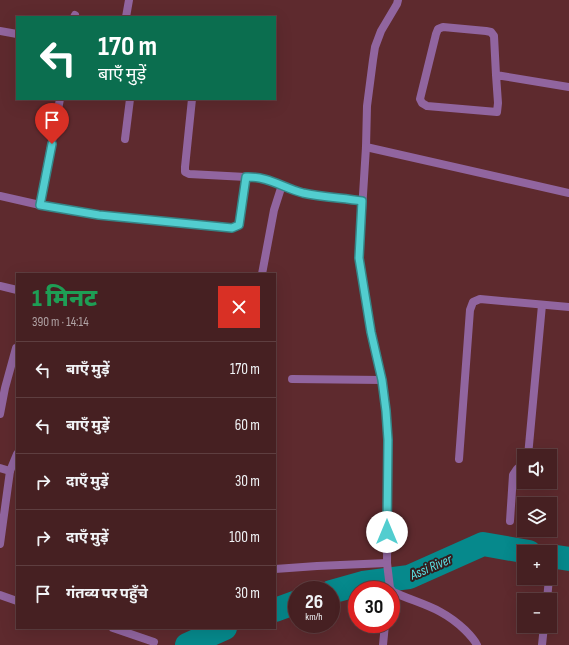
<!DOCTYPE html>
<html lang="hi">
<meta charset="utf-8">
<style>
:root{--surface:#462022;--page:#502d2f;--text:#f1f3f6;--muted:#b0a3a5;--line:#5e3e40}
body{margin:0;font-family:"Sofia Sans Condensed","Noto Sans Devanagari",sans-serif;background:var(--page);color:var(--text);height:100vh;display:flex;flex-direction:column;font-size:15px;white-space:nowrap}
*{box-sizing:border-box;margin:0}
p{font-size:13px;color:var(--muted)}
.icon{flex:none;width:22px;height:22px;fill:none;stroke:currentColor;stroke-width:2;stroke-linecap:round;stroke-linejoin:round}
.map{position:relative;flex:1;overflow:hidden}
.sheet{position:absolute;left:16px;top:273px;width:260px;height:356px;display:flex;flex-direction:column;background:var(--surface);border-radius:0px;box-shadow:0 4px 16px #0002,0 0 0 1px var(--line)}
.sheet>*{flex:none}
.hud{position:absolute;left:16px;top:16px;width:260px;height:84px;border-radius:0px;box-shadow:0 4px 16px #0002,0 0 0 1px var(--line);background:#0b6e4f;color:#fff;overflow:hidden}
.controls{position:absolute;left:517px;top:449px;display:grid;gap:8px}
.controls a{display:grid;place-items:center;width:40px;height:40px;border-radius:0px;background:var(--surface);box-shadow:0 4px 16px #0002,0 0 0 1px var(--line);font-size:20px}
.speed{position:absolute;left:288px;top:581px;display:flex;gap:8px;font-size:20px;font-weight:700;text-align:center}
.speed>*{display:grid;place-content:center;width:52px;height:52px;border-radius:50%;background:var(--surface);box-shadow:0 4px 16px #0002,0 0 0 1px var(--line);line-height:1}
.speed small{font-size:10px;font-weight:400}
.speed .limit{border:6px solid #d22;background:#fff;color:#111}
.pin{position:absolute;display:grid;place-items:center;width:34px;height:34px;color:#fff;margin:-41px -17px;border-radius:50% 50% 50% 0;rotate:-45deg;box-shadow:0 0 4px #0007}
.pin .icon{rotate:45deg}
.me{position:absolute;width:44px;margin:-22px;rotate:0deg;stroke-linejoin:round;filter:drop-shadow(0 0 3px #0008)}
.turn{display:flex;align-items:center;gap:14px;height:84px;padding:0 16px;font-size:18px}
.turn .icon{width:52px;height:52px;stroke-width:2.5}
.turn b{display:block;font-size:28px;line-height:34px}
.round{display:grid;place-items:center;flex:none;width:42px;height:42px;border-radius:0px;background:var(--page)}
.overview{display:flex;align-items:center;justify-content:space-between;height:68px;padding:0 16px}
h1{font-size:24px;font-weight:800;line-height:30px;color:#1e9e55}
ul{padding:0;list-style:none}
li{display:flex;align-items:center;gap:12px;height:56px;padding:0 16px;border-top:1px solid var(--line)}
li div{flex:1}
li b{display:block;font-size:15px}
li em{font-style:normal}
.map>svg:first-child{display:block}
.lines{fill:none;stroke-linecap:round;stroke-linejoin:round}
.river{stroke:#06898c;stroke-width:24}
.minor{stroke:#91659f;stroke-width:8}
.route-casing{stroke:#358587;stroke-width:10}
.route{stroke:#52cdcf;stroke-width:7}
.labels{text-anchor:middle;dominant-baseline:central;stroke-width:4;stroke-linejoin:round;paint-order:stroke}
.water-label{font-size:14px;font-style:italic;fill:#5bdee2;stroke:#341c1d}
</style>
<div class="map">
<svg width="569" height="645" viewBox="0 0 569 645">
<rect width="100%" height="100%" fill="#5e2a2e"/>
<g class="lines">
<!-- river -->
<g class="river">
<path d="M550 556 569 559"/>
<path d="M331 592 363 583 409 577 483 544 529 552"/>
<path d="M275 610 297 602"/>
<path d="M187 645 225 628"/>
</g>
<!-- minor -->
<g class="minor">
<path d="M398 0 397 4 381 31 375 47 373 60 367 106 366 147 359 258 371 332 382 380 386 411 388 441 387 563 390 588 393 592C422 605 441 607 465 630 470 635 474 639 477 645"/>
<path d="M74 17 75 15"/>
<path d="M126 17 129 0"/>
<path d="M0 31 17 34"/>
<path d="M496 75 498 103 497 112 427 106 422 103 420 99 436 34 438 29 443 27 486 31 491 32 494 36 496 75 569 87"/>
<path d="M192 99 185 167V172L189 174 246 177"/>
<path d="M125 139 130 99"/>
<path d="M366 147 569 193"/>
<path d="M0 196 40 205 99 215 232 228 239 225 246 177C269 176 282 188 303 193 322 197 343 198 362 201"/>
<path d="M40 205 60 99"/>
<path d="M262 274 274 210 282 185"/>
<path d="M0 286 17 290"/>
<path d="M292 379 382 380"/>
<path d="M0 414 5 388 16 348"/>
<path d="M528 456 542 305"/>
<path d="M459 459 470 310 473 302 480 299 569 307"/>
<path d="M0 468 10 471 17 454"/>
<path d="M510 521 513 475 517 469 524 463"/>
<path d="M0 544 10 471"/>
<path d="M275 569 317 566 387 563"/>
<path d="M0 595 17 601"/>
<path d="M547 600 549 578"/>
<path d="M113 628 154 642"/>
<path d="M383 645 385 624"/>
<path d="M542 645 544 626"/>
</g>
</g>
<g class="lines">
<defs>
<path id="route" d="M52 144 40 205 99 215 232 228 239 225 246 177C268 176 283 188 303 193 322 197 343 198 362 201L359 258 371 332 382 380 386 411 388 440 387 532"/>
</defs>
<!-- route casing -->
<use href="#route" class="route-casing"/>
<!-- route -->
<use href="#route" class="route"/>
</g>
<g class="labels">
<!-- water labels -->
<g class="water-label">
<text transform="translate(431 567) rotate(-23)">Assi River</text>
</g>
</g>
</svg>
<div class="controls">
<a><svg class="icon" aria-label="sound" viewBox="0 0 24 24"><path d="M4 9h4l5-4v14l-5-4H4zM17 9q2 3 0 6"/></svg></a>
<a><svg class="icon" aria-label="layers" viewBox="0 0 24 24"><path d="M12 4l9 5-9 5-9-5zM3 14l9 5 9-5"/></svg></a>
<a>+</a>
<a>−</a>
</div>
<div class="speed"><div>26<small>km/h</small></div><div class="limit">30</div></div>
<div class="pin" style="left:52px;top:144px;background:#d93025"><svg class="icon" aria-label="arrive" viewBox="0 0 24 24"><path d="M6 21V4h12l-3 4 3 4H6"/></svg></div>
<svg class="me" style="left:387px;top:532px" viewBox="-20 -20 40 40"><circle r="19" fill="#fff"/><path d="M0-13L10 11 0 6-10 11z" fill="#52cdcf"/></svg>
<div class="hud">
<div class="turn"><svg class="icon" aria-label="left" viewBox="0 0 24 24"><path d="M17 20v-9H6M10 6l-5 5 5 5"/></svg><div><b>170 m</b>बाएँ मुड़ें</div></div>
</div>
<section class="sheet">
<div class="overview"><div><h1>1 मिनट</h1><p>390 m · 14:14</p></div><a class="round" style="background:#d93025;color:#fff"><svg class="icon" aria-label="close" viewBox="0 0 24 24"><path d="M6 6l12 12M18 6L6 18"/></svg></a></div>
<ul>
<li><svg class="icon" aria-label="left" viewBox="0 0 24 24"><path d="M17 20v-9H6M10 6l-5 5 5 5"/></svg><div><b>बाएँ मुड़ें</b></div><em>170 m</em></li>
<li><svg class="icon" aria-label="left" viewBox="0 0 24 24"><path d="M17 20v-9H6M10 6l-5 5 5 5"/></svg><div><b>बाएँ मुड़ें</b></div><em>60 m</em></li>
<li><svg class="icon" aria-label="right" viewBox="0 0 24 24"><path d="M7 20v-9h11M14 6l5 5-5 5"/></svg><div><b>दाएँ मुड़ें</b></div><em>30 m</em></li>
<li><svg class="icon" aria-label="right" viewBox="0 0 24 24"><path d="M7 20v-9h11M14 6l5 5-5 5"/></svg><div><b>दाएँ मुड़ें</b></div><em>100 m</em></li>
<li><svg class="icon" aria-label="arrive" viewBox="0 0 24 24"><path d="M6 21V4h12l-3 4 3 4H6"/></svg><div><b>गंतव्य पर पहुँचे</b></div><em>30 m</em></li>
</ul>
</section>
</div>
